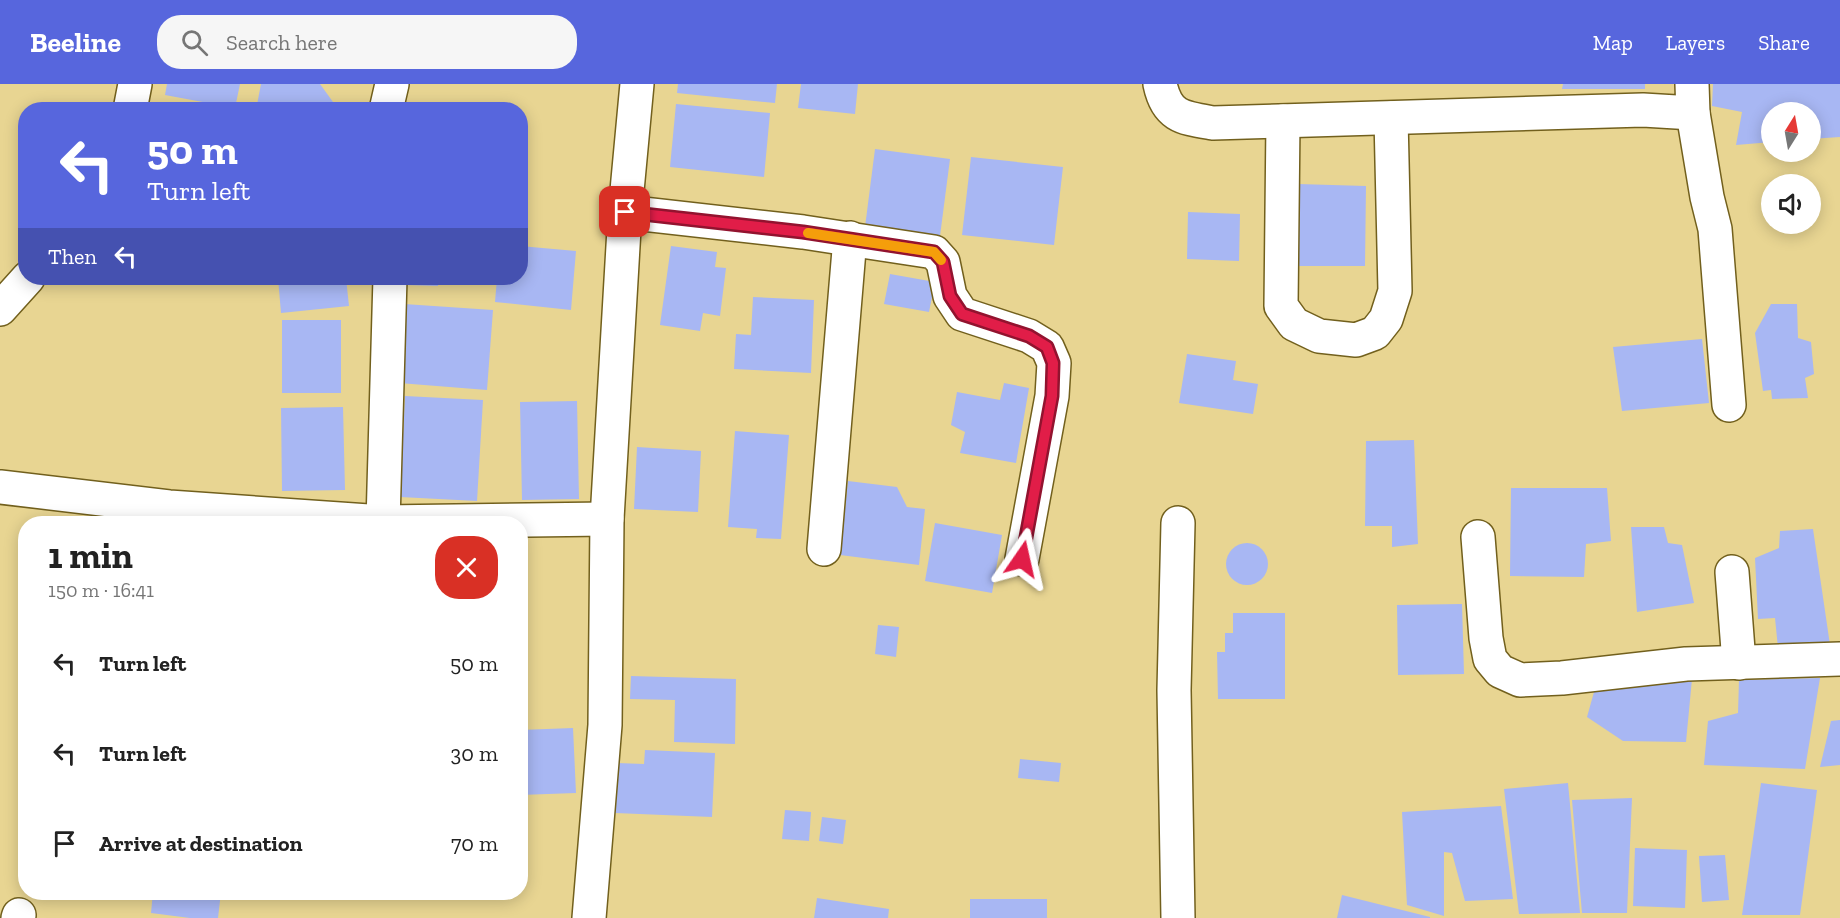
<!DOCTYPE html>
<meta charset="utf-8">
<style>
:root{--surface:#fff;--page:#f6f6f6;--text:#222;--muted:#767676;--accent:#5766dd}
body{margin:0;font-family:"Zilla Slab",serif;background:var(--page);color:var(--text);height:100vh;display:flex;flex-direction:column;font-size:22px;white-space:nowrap}
*{box-sizing:border-box;margin:0}
p{font-size:20px;color:var(--muted)}
.icon{flex:none;width:33px;height:33px;fill:none;stroke:currentColor;stroke-width:2;stroke-linecap:round;stroke-linejoin:round}
.map{position:relative;flex:1;overflow:hidden}
.details{position:absolute;left:18px;top:432px;width:510px;height:384px;display:flex;flex-direction:column;background:var(--surface);border-radius:24px;box-shadow:0 3px 15px #0003}
.details>*{flex:none}
.top-card{position:absolute;left:18px;top:18px;width:510px;height:183px;border-radius:24px;box-shadow:0 3px 15px #0003;background:#5766dd;color:#fff;overflow:hidden}
.needle{width:39px;rotate:11deg}
.tools{position:absolute;left:1761px;top:18px;display:grid;gap:12px}
.tools a{display:grid;place-items:center;width:60px;height:60px;border-radius:50%;background:var(--surface);box-shadow:0 3px 15px #0003;font-size:30px}
.pin{position:absolute;display:grid;place-items:center;width:51px;height:51px;color:#fff;margin:-26px;border-radius:12px;box-shadow:0 3px 9px #0006}
.me{position:absolute;width:66px;margin:-33px;rotate:11deg;stroke-linejoin:round;filter:drop-shadow(0 0 4px #0008)}
.turn{display:flex;align-items:center;gap:21px;height:126px;padding:0 30px;font-size:27px}
.turn .icon{width:78px;height:78px;stroke-width:2.5}
.turn b{display:block;font-size:42px;line-height:51px}
.then{display:flex;align-items:center;height:57px;padding:0 30px;background:#0003;gap:12px;font-size:22px}
.round{display:grid;place-items:center;flex:none;width:63px;height:63px;border-radius:24px;background:var(--page)}
.overview{display:flex;align-items:center;justify-content:space-between;height:102px;padding:0 30px}
h1{font-size:36px;font-weight:700;line-height:45px}
ul{padding:0;list-style:none}
li{display:flex;align-items:center;gap:18px;height:90px;padding:0 30px}
li div{flex:1}
li b{display:block;font-size:22px}
li em{font-style:normal}
header{display:flex;align-items:center;gap:36px;box-sizing:border-box;height:84px;padding:0 30px;background:var(--accent);color:#fff}
header strong{font-size:28px}
nav{display:flex;gap:33px;margin-inline-start:auto;font-size:21px}
.search{width:420px;height:54px;background:var(--page);display:flex;align-items:center;gap:15px;box-sizing:border-box;padding:0 21px;border-radius:24px;color:var(--muted);font-size:22px}
.map>svg:first-child{display:block}
.building{fill:#a8b7f3}
.lines{fill:none;stroke-linecap:round;stroke-linejoin:round}
.minor-casing{stroke:#72601d;stroke-width:36}
.minor{stroke:#fff;stroke-width:33}
.route-casing{stroke:#92132f;stroke-width:15}
.route{stroke:#e11d48;stroke-width:10}
.slow{stroke:#f59e0b;stroke-width:10}
</style>
<header>
<strong>Beeline</strong>
<div class="search"><svg class="icon" aria-label="search" viewBox="0 0 24 24"><circle cx="10" cy="10" r="6"/><path d="M15 15l6 6"/></svg>Search here</div>
<nav><a>Map</a><a>Layers</a><a>Share</a></nav>
</header>
<div class="map">
<svg width="1840" height="834" viewBox="0 0 1840 834">
<rect width="100%" height="100%" fill="#e8d592"/>
<!-- building -->
<g class="building">
<path d="M167 0H240L235 24 165 11Z"/>
<path d="M261 0H320L333 18 331 26H256Z"/>
<path d="M678 0H777L775 19 677 9Z"/>
<path d="M801 0H858L855 30 798 24Z"/>
<path d="M1563 0H1645V5H1562Z"/>
<path d="M1713 0H1840V53L1810 55V28H1772V58L1736 61 1742 28 1712 22Z"/>
<path d="M676 20 770 29 764 93 670 83Z"/>
<path d="M875 65 950 75 940 152 865 143Z"/>
<path d="M971 73 1063 83 1054 161 962 151Z"/>
<path d="M1298 100 1366 102 1365 182H1296Z"/>
<path d="M1188 128 1240 130 1239 177 1187 175Z"/>
<path d="M520 162 576 167 571 226 495 218 497 194H520Z"/>
<path d="M671 162 717 168 715 183 726 184 720 232 703 229 700 247 660 241Z"/>
<path d="M890 190 935 198 929 228 884 220Z"/>
<path d="M278 194H346L349 222 281 229Z"/>
<path d="M407 194H438V202L407 201Z"/>
<path d="M753 213 814 216 811 289 734 285 736 250 751 251Z"/>
<path d="M404 220 493 226 487 306 399 299Z"/>
<path d="M1771 220H1797L1798 254 1811 258 1814 290 1805 294 1808 314 1772 315 1771 306 1763 307 1755 249Z"/>
<rect x="282" y="236" width="59" height="73"/>
<path d="M1702 255 1709 319 1622 327 1613 263Z"/>
<path d="M1187 270 1236 277 1233 296 1258 300 1253 330 1179 319Z"/>
<path d="M1004 299 1029 304 1016 379 960 369 965 348 951 341 957 308 1000 316Z"/>
<path d="M405 312 483 316 477 417 400 413Z"/>
<path d="M577 317 579 415 522 416 520 318Z"/>
<path d="M343 323 345 406 282 407 281 324Z"/>
<path d="M735 347 789 351 781 455 756 454 757 445 728 443Z"/>
<path d="M1414 356 1418 460 1392 463V442H1365L1366 357Z"/>
<path d="M637 363 701 367 698 428 634 425Z"/>
<path d="M848 397 897 403 907 423 925 425 919 481 840 471Z"/>
<path d="M1511 404H1607L1611 457 1586 460 1584 493 1510 492Z"/>
<path d="M935 439 1002 451 992 509 925 497Z"/>
<path d="M1631 443H1664L1668 459 1682 461 1694 519 1637 528Z"/>
<path d="M1813 445 1830 561 1778 564 1775 534 1758 535 1755 474 1779 464 1780 447Z"/>
<circle cx="1247" cy="480" r="21"/>
<path d="M1462 520 1464 590 1398 591 1397 521Z"/>
<path d="M1233 529H1285V615H1218L1217 568H1225V549H1233Z"/>
<path d="M878 541 899 543 896 573 875 570Z"/>
<path d="M631 592 736 595 735 660 674 658 675 616 630 615Z"/>
<path d="M1627 593 1692 595 1686 658 1623 657 1587 633 1594 608Z"/>
<path d="M1820 594 1805 685 1704 681 1708 637 1738 629 1739 596Z"/>
<path d="M1840 636V681L1820 683 1831 637Z"/>
<path d="M573 644 576 709 520 711V646Z"/>
<path d="M645 666 715 669 712 733 615 729 617 679 644 680Z"/>
<path d="M1020 675 1061 679 1059 698 1018 694Z"/>
<path d="M1568 699 1580 829 1519 830 1504 705Z"/>
<path d="M1761 699 1817 706 1800 831H1742Z"/>
<path d="M1632 714 1627 829H1582L1572 716Z"/>
<path d="M1501 722 1513 815 1465 817 1452 769 1444 768V832L1407 821 1402 728Z"/>
<path d="M785 726 811 728 809 757 782 755Z"/>
<path d="M822 733 846 736 843 760 819 757Z"/>
<path d="M1635 764 1687 766 1685 824 1633 822Z"/>
<path d="M1725 771 1729 816 1702 818 1699 772Z"/>
<path d="M153 808H221L218 834H190L151 829Z"/>
<path d="M1342 811 1430 833V834H1337Z"/>
<path d="M817 814 889 825 888 834H814Z"/>
<rect x="970" y="815" width="77" height="19"/>
</g>
<g class="lines">
<defs>
<g id="minor">
<path d="M1160 0C1167 33 1183 34 1213 39L1643 26 1693 29 1692 0"/>
<path d="M130 26 135 0"/>
<path d="M386 26 392 0"/>
<path d="M1693 29 1707 113 1715 145 1729 321"/>
<path d="M1283 37 1281 222 1294 240 1319 252 1356 256 1375 249 1386 235 1395 207 1391 34"/>
<path d="M625 128 803 148 934 168 943 178 950 212 962 230 1029 252 1047 263 1054 279 1052 312 1022 475"/>
<path d="M0 225 28 194"/>
<path d="M0 403 169 423 383 438 607 435"/>
<path d="M383 438 390 194"/>
<path d="M1478 453 1486 554 1490 575 1500 587 1520 596 1562 594 1686 580 1840 575"/>
<path d="M824 465 850 154"/>
<path d="M1732 488 1739 579"/>
<path d="M18 834 19 831"/>
<path d="M589 834 605 641 607 435 625 128 637 0"/>
<path d="M1178 834 1174 606 1178 439"/>
</g>
</defs>
<!-- minor casing -->
<use href="#minor" class="minor-casing"/>
<!-- minor -->
<use href="#minor" class="minor"/>
</g>
<g class="lines">
<defs>
<path id="route" d="M625 128 803 148 934 168 943 178 950 212 962 230 1029 252 1047 263 1053 279 1052 312 1022 475"/>
</defs>
<!-- route casing -->
<use href="#route" class="route-casing"/>
<!-- route -->
<use href="#route" class="route"/>
<!-- slow -->
<path class="slow" d="M808 149 934 168 941 176"/>
</g>
</svg>
<div class="tools">
<a><svg class="needle" viewBox="-14 -14 28 28"><path d="M0-13l5 13h-10z" fill="#e53935"/><path d="M0 13l5-13h-10z" fill="#767676"/></svg></a>
<a><svg class="icon" aria-label="sound" viewBox="0 0 24 24"><path d="M4 9h4l5-4v14l-5-4H4zM17 9q2 3 0 6"/></svg></a>
</div>
<div class="pin" style="left:625px;top:128px;background:#d93025"><svg class="icon" aria-label="arrive" viewBox="0 0 24 24"><path d="M6 21V4h12l-3 4 3 4H6"/></svg></div>
<svg class="me" style="left:1022px;top:475px" viewBox="-20 -20 40 40"><path d="M0-17L14 15 0 8-14 15z" fill="#e11d48" stroke="#fff" stroke-width="4"/></svg>
<div class="top-card">
<div class="turn"><svg class="icon" aria-label="left" viewBox="0 0 24 24"><path d="M17 20v-9H6M10 6l-5 5 5 5"/></svg><div><b>50 m</b>Turn left</div></div>
<div class="then">Then<svg class="icon" aria-label="left" viewBox="0 0 24 24"><path d="M17 20v-9H6M10 6l-5 5 5 5"/></svg></div>
</div>
<section class="details">
<div class="overview"><div><h1>1 min</h1><p>150 m · 16:41</p></div><a class="round" style="background:#d93025;color:#fff"><svg class="icon" aria-label="close" viewBox="0 0 24 24"><path d="M6 6l12 12M18 6L6 18"/></svg></a></div>
<ul>
<li><svg class="icon" aria-label="left" viewBox="0 0 24 24"><path d="M17 20v-9H6M10 6l-5 5 5 5"/></svg><div><b>Turn left</b></div><em>50 m</em></li>
<li><svg class="icon" aria-label="left" viewBox="0 0 24 24"><path d="M17 20v-9H6M10 6l-5 5 5 5"/></svg><div><b>Turn left</b></div><em>30 m</em></li>
<li><svg class="icon" aria-label="arrive" viewBox="0 0 24 24"><path d="M6 21V4h12l-3 4 3 4H6"/></svg><div><b>Arrive at destination</b></div><em>70 m</em></li>
</ul>
</section>
</div>
